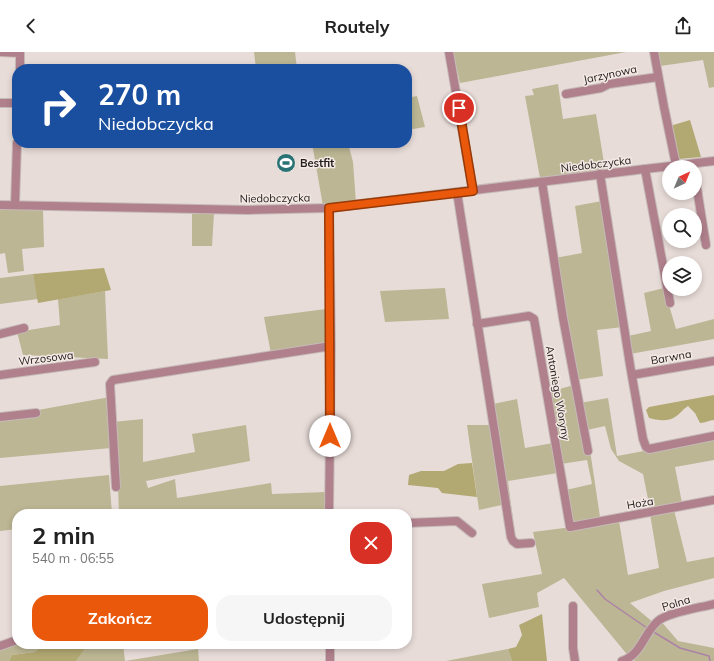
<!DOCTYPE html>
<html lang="pl">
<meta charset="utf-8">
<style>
:root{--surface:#fff;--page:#f6f6f6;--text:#222;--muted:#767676;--accent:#ea580c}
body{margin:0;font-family:Mulish,sans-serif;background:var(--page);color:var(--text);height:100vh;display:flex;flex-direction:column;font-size:15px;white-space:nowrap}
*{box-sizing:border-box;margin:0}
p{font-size:13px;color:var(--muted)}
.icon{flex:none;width:22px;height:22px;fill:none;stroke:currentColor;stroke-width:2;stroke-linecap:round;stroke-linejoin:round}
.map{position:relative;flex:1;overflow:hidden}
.side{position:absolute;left:12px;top:457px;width:400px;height:140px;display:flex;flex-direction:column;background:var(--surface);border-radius:16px;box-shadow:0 2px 6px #0003}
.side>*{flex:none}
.top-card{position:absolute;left:12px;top:12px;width:400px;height:84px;border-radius:16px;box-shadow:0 2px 6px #0003;background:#1a4fa0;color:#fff;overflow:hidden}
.needle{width:26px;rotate:44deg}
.fabs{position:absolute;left:662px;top:108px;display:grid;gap:8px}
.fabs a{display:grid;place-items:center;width:40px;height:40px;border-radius:50%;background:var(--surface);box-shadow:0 2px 6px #0003;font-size:20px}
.pin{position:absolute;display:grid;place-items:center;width:34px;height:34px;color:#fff;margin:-17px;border:2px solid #fff;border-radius:50%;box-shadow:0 1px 4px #0007}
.me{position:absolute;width:44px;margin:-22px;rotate:0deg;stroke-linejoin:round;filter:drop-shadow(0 0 3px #0008)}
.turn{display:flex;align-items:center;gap:14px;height:84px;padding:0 20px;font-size:18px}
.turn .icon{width:52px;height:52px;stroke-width:2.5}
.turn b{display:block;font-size:28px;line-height:34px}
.round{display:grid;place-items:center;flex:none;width:42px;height:42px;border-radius:16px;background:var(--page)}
.overview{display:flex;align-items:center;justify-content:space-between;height:68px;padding:0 20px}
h1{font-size:24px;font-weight:700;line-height:30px}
.primary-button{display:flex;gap:8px;margin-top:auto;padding:8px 20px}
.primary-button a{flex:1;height:46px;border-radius:16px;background:var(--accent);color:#fff;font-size:16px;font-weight:700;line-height:46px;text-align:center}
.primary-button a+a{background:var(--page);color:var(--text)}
header{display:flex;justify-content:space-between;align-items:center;height:52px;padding:0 20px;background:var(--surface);font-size:18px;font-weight:700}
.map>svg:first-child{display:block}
.green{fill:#bcb694}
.forest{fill:#b1a872}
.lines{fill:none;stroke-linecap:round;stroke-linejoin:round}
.stream{stroke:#ac82a7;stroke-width:1.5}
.minor-casing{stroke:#c5bab7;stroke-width:10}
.minor{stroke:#b0818d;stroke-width:8}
.route-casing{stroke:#983908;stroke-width:10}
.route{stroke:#ea580c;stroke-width:7}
.labels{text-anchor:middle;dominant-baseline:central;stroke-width:3;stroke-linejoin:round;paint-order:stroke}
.street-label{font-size:11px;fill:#24201f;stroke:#f5e9e5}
.poi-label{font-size:11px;font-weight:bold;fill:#24201f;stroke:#f5e9e5;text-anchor:start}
</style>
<header><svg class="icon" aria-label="back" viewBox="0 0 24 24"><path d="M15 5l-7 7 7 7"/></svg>Routely<svg class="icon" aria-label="share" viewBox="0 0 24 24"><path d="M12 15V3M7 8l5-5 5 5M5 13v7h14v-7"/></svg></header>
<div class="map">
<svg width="714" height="609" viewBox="0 0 714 609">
<rect width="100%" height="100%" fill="#e8dcd8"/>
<!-- green -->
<g class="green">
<path d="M254 0H295L297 17H256Z"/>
<path d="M453 0H626L460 31Z"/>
<path d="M653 0H714V35L709 36 703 8 660 14Z"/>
<path d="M558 32 563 67 596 62 605 117 540 126 525 44 534 43 532 37Z"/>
<path d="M417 44 425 75 407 78V46Z"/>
<path d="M312 91H348L353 110 356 151 323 154Z"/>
<path d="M602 149 623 275 597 278 603 324 576 328 580 351 608 346 617 404 714 386V408L675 415 682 451 650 457 643 422 619 409 611 397 605 374 587 378 600 465 572 472 566 438 592 432 587 408 561 412 549 340 574 333 555 206 582 201 575 154Z"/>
<path d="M0 155 43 157 44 195 22 197 24 219 8 221 5 201 0 202Z"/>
<path d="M192 162H214L212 194H192Z"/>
<path d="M33 222 38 247 0 252V226Z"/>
<path d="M445 236 449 267 385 270 380 239Z"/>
<path d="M664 236 676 277 714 267V287L630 302 628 284 651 279 644 241Z"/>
<path d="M105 239 108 307 23 303 17 280 60 273 58 247Z"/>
<path d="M334 256 329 292 271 302 264 265Z"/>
<path d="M110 345 113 370 143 367V410L195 400 192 382 246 373 250 409 146 429 148 436 175 427 177 446 271 431 272 442 326 440V460L313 462H119L118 435 111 396 0 406V367L39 362 38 358Z"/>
<path d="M517 347 525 396 553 391 558 421 508 429 515 483 506 452 479 458 467 373H490L493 352Z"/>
<path d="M109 423 112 462H17V477L0 479V434Z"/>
<path d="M674 458 687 510 714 505V526L664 539 630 551 654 571 660 568 678 589 714 596V609H635L630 606 564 526 537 541 539 555 489 566 482 532 542 522 533 480 619 469 628 523 659 516 650 462Z"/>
<path d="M17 592H53H43L35 600 12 603 9 609H0V597Z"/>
<path d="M84 592H123L125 609 198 597 199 609H76L86 595Z"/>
<path d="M508 597 512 609H446Z"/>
</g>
<!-- forest -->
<g class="forest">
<path d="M690 68 701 105 678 107 670 74Z"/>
<path d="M104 216 111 238 38 251 33 222Z"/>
<path d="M714 343V368C709 368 706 371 700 371L695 361 688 354C683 357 680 362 675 365 668 370 656 368 649 366L646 358 649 355Z"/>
<path d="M472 411 477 445 442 441 438 436 408 433 409 423 421 419H444L458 412Z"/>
<path d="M542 562 547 609H512L508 597 516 595 522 583 519 573Z"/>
<path d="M43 592H84L87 594 76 609H9L12 603 35 600Z"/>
</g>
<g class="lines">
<!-- stream -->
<g class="stream">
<path d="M597 538 605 547 647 576"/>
<path d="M652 579 680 596 709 604 710 609"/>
</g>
<defs>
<g id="minor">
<path d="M0 0 20 1V17"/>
<path d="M449 0 473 139"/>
<path d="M654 0 664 55 676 113"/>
<path d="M566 42 601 36 609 32 658 25"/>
<path d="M0 51H17"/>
<path d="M645 117 670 251"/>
<path d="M600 122 630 313 643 387 646 395 649 397 714 384"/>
<path d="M695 124 706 193"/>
<path d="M542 130 563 266 588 399"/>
<path d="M457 140 511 485 513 489 517 492 531 491"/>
<path d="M0 153 248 158 329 156 645 117 714 109"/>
<path d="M15 153 17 91"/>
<path d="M329 156 331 294 329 462"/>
<path d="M477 272 529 264 534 267 570 475 714 448"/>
<path d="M0 282 24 276"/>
<path d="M0 323 95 310"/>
<path d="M632 323 714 309"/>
<path d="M0 365 36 361"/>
<path d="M116 435 110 332 113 328 331 294"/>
<path d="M407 471 457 469 472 481"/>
<path d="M573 554V596L575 609"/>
<path d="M330 592V609"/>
<path d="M0 594 17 588"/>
<path d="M622 609C642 602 643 582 658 569 669 560 699 556 714 552"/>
</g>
</defs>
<!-- minor casing -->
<use href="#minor" class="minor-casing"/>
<!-- minor -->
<use href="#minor" class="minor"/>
</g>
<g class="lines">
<defs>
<path id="route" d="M330 384 329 156 473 139 459 56"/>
</defs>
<!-- route casing -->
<use href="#route" class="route-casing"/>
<!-- route -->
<use href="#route" class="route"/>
</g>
<!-- icons -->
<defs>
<symbol id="stadium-disc" viewBox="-11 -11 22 22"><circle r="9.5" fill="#297374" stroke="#f5e9e5"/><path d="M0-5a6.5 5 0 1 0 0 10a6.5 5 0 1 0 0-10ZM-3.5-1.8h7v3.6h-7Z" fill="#fff"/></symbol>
</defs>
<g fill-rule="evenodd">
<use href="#stadium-disc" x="275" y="100" width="22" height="22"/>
</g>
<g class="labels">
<!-- street labels -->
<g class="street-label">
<text transform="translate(610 22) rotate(-12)">Jarzynowa</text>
<text transform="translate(596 112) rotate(-7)">Niedobczycka</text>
<text transform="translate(275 146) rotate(-1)">Niedobczycka</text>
<text transform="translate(671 305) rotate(-10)">Barwna</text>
<text transform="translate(46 306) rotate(-7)">Wrzosowa</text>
<text transform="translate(558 341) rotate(80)">Antoniego Woryny</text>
<text transform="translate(640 451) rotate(-10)">Hoża</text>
<text transform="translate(676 551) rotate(-17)">Polna</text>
</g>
<!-- poi labels -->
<g class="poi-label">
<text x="300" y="111">Bestfit</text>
</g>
</g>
</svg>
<div class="fabs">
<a><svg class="needle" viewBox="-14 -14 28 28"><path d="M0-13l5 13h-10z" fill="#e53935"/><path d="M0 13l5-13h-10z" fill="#767676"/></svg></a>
<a><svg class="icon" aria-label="search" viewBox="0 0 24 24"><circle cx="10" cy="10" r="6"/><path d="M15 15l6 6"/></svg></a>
<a><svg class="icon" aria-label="layers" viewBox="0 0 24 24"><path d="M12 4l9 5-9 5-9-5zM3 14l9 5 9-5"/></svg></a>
</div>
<div class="pin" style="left:459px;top:56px;background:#d93025"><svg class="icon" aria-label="arrive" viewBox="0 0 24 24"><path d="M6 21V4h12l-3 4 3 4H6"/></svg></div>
<svg class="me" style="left:330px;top:384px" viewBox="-20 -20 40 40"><circle r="19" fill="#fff"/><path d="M0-13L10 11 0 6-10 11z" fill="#ea580c"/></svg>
<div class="top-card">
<div class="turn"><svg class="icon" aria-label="right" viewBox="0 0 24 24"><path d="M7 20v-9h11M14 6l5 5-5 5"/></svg><div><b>270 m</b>Niedobczycka</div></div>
</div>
<section class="side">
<div class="overview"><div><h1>2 min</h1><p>540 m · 06:55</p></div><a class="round" style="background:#d93025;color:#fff"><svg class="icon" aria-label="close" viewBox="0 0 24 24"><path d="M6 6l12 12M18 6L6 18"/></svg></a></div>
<div class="primary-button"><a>Zakończ</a><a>Udostępnij</a></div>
</section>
</div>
